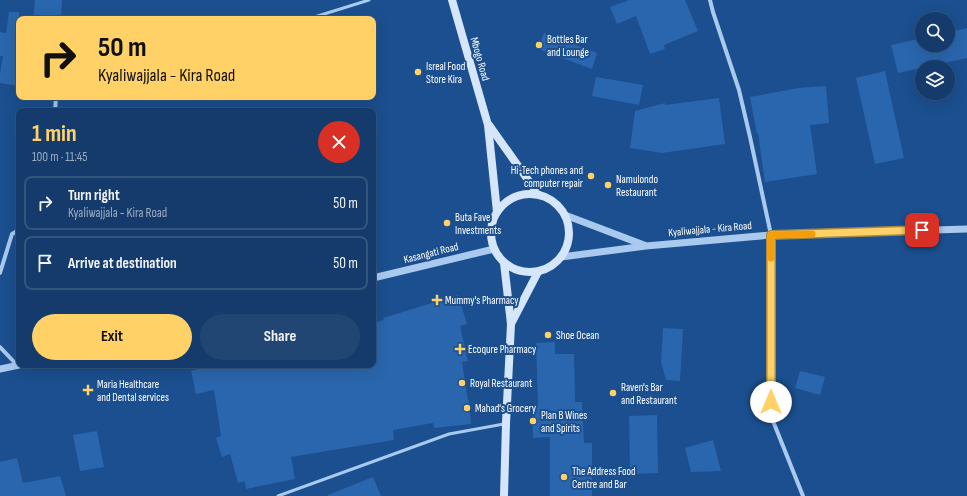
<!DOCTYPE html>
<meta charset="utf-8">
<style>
:root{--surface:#143b6b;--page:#214673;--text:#f1f3f6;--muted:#9dadc1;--line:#33557e;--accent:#ffd166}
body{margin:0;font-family:"Sofia Sans Condensed",sans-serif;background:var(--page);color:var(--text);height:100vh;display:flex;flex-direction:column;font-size:15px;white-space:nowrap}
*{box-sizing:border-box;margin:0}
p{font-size:13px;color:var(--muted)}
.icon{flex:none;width:22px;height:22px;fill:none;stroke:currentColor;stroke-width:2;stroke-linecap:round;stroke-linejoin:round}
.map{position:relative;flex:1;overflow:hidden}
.panel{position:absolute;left:16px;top:108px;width:360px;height:260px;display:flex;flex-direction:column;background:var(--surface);border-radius:8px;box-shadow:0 4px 16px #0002,0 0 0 1px var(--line)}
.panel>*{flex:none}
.hud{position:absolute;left:16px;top:16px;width:360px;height:84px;border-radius:8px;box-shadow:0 4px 16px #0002,0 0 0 1px var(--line);background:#ffd166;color:#111;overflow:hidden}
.tools{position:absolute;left:915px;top:12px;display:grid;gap:8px}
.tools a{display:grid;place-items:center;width:40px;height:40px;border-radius:50%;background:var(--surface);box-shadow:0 4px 16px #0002,0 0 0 1px var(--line);font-size:20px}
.pin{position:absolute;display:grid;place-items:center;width:34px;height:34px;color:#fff;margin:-17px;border-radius:8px;box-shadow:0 2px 6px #0006}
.me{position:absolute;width:44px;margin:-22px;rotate:0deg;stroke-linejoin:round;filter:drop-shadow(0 0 3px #0008)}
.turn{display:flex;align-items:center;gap:14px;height:84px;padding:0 16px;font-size:18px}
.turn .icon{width:52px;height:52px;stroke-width:2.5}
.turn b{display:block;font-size:28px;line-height:34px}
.round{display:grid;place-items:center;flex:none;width:42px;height:42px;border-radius:21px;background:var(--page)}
.head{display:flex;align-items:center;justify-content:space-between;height:68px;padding:0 16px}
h1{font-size:24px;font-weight:700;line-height:30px;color:var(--accent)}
.cta{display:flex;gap:8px;margin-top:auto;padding:8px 16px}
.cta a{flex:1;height:46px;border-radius:24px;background:var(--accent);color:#111;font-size:16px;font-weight:700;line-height:46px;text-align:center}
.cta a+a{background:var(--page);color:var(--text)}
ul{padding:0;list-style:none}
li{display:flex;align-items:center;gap:12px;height:54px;margin:0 8px 6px;padding:0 8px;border:2px solid var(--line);border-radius:8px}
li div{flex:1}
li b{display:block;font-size:15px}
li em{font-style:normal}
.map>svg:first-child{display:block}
.building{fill:#2a66ad}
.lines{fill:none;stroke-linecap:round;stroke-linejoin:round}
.service{stroke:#a9c9ee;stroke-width:3}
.minor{stroke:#a9c9ee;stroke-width:4}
.tertiary{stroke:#a9c9ee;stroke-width:7}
.secondary{stroke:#d6e6fa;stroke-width:8}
.route-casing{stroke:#a68842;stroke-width:10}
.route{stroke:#ffd166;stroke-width:7}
.slow{stroke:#f59e0b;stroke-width:7}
.poi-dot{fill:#ffd166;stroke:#1b4f8f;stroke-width:1.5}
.labels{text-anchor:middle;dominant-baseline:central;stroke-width:4;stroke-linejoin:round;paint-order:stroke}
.poi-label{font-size:11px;fill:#fff;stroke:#1b4f8f;text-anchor:start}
.street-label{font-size:11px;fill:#fff;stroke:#1b4f8f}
</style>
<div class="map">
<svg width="967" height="496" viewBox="0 0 967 496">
<rect width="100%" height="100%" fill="#1b4f8f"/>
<!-- building -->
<g class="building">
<path d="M35 0H62L61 19H33Z"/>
<path d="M629 0H685L698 31 664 45 665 49 650 54 636 16 617 24 610 7Z"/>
<path d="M9 12H19V86L0 83V75L3 56H0V32L6 33Z"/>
<path d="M967 28V58L898 73 891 45 922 38V45H948V32Z"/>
<path d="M544 33 597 53 592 69 538 49Z"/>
<path d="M885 71 904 158 875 164 856 78Z"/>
<path d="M596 77 643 85 639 105 592 96Z"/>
<path d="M826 86 829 123 810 125 817 174 765 182 758 133 757 134 750 97 798 88Z"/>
<path d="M719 98 725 144 662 153 630 148 635 111 665 103V105Z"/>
<path d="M458 295 467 324 460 326 468 361 462 362 468 401 469 400 471 424 434 428 433 423 393 430 394 440 291 457 295 479 246 489 245 481 238 483 230 454 222 457 216 438 221 436 214 390 196 394 191 371 214 365H373V323L384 320 383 318Z"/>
<path d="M663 328 683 329 680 381 666 380 661 362Z"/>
<path d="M555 342V354H574L575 402H582L584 443H592V496H550V437L533 438 532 405 538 404 536 343Z"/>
<path d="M800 371 825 377 820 395 795 388Z"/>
<path d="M657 415 658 473 630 474 629 416Z"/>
<path d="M97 431 104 467 80 471 73 435Z"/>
<path d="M713 440 721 471 691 472 685 448Z"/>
<path d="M17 458 23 483 60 476 66 496H0V462Z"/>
<path d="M373 477 381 496H328V495Z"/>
</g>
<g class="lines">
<!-- service -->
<g class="service">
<path d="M308 19 369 0"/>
<path d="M278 496 449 434 504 424"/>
</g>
<!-- minor -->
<g class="minor">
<path d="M710 0 713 12 739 90 750 137 771 235V416L803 496"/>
<path d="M55 111 56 97"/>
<path d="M0 273 12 234 19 230"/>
<path d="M0 347 17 365"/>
</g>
<!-- tertiary -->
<g class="tertiary">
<path d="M565 215 644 245"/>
<path d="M561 257 646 246 771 235 967 229"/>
<path d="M373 278 494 249"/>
<path d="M0 369 19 365"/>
</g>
<!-- secondary -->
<g class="secondary">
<path d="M452 0 488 125 497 212"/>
<path d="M489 125 538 194"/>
<circle cx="530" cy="233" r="39"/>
<path d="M511 324 538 272"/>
<path d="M504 496 506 423 511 324 504 263"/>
</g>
</g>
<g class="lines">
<defs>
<path id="route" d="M771 402V235L922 230"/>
</defs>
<!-- route casing -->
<use href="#route" class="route-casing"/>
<!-- route -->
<use href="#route" class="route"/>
<!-- slow -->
<path class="slow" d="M771 258V235L812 234"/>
</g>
<!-- markers -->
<g class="poi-dot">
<circle cx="539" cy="45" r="4"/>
<circle cx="418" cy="72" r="4"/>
<circle cx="591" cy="176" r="4"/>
<circle cx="608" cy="185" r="4"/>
<circle cx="447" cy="223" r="4"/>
<path d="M435 294h4v4h4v4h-4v4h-4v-4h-4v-4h4z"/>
<circle cx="548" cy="335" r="4"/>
<path d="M458 343h4v4h4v4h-4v4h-4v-4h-4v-4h4z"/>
<circle cx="462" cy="383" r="4"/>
<path d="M86 384h4v4h4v4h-4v4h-4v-4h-4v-4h4z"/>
<circle cx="613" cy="393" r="4"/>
<circle cx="467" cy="408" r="4"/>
<circle cx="533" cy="421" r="4"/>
<circle cx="564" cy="477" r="4"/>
</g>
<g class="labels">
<!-- poi labels -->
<g class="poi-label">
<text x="547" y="39">Bottles Bar<tspan x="547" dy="13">and Lounge</tspan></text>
<text x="426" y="66">Isreal Food<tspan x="426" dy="13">Store Kira</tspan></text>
<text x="583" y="170" text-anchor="end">Hi-Tech phones and<tspan x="583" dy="13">computer repair</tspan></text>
<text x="616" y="179">Namulondo<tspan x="616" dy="13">Restaurant</tspan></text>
<text x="455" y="217">Buta Fave<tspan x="455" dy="13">Investments</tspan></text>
<text x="445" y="300">Mummy's Pharmacy</text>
<text x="556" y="335">Shoe Ocean</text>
<text x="468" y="349">Ecoqure Pharmacy</text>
<text x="470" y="383">Royal Restaurant</text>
<text x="97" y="384">Maria Healthcare<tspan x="97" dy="13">and Dental services</tspan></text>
<text x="621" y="387">Raven's Bar<tspan x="621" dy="13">and Restaurant</tspan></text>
<text x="475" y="408">Mahad's Grocery</text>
<text x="541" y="415">Plan B Wines<tspan x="541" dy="13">and Spirits</tspan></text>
<text x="572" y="471">The Address Food<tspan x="572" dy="13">Centre and Bar</tspan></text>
</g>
<!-- street labels -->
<g class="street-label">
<text transform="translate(480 59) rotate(74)">Mbogo Road</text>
<text transform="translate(710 229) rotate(-5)">Kyaliwajjala - Kira Road</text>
<text transform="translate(431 253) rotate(-14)">Kasangati Road</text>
</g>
</g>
</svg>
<div class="tools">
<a><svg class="icon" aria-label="search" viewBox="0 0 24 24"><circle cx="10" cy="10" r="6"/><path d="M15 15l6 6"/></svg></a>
<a><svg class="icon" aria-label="layers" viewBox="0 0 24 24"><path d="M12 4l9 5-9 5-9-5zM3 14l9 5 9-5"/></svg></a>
</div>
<div class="pin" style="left:922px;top:230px;background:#d93025"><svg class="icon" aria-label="arrive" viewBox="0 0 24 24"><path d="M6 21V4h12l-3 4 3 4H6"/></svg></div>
<svg class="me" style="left:771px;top:402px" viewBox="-20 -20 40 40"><circle r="19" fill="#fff"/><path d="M0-13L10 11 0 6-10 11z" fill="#ffd166"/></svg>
<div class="hud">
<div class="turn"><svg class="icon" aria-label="right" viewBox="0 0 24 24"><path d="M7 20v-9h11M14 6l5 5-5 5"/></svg><div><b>50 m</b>Kyaliwajjala - Kira Road</div></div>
</div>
<section class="panel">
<div class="head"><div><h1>1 min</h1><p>100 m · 11:45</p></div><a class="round" style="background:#d93025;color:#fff"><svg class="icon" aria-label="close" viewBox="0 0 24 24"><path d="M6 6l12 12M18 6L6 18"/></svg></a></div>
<ul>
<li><svg class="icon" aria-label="right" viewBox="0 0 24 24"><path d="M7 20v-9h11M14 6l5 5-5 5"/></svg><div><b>Turn right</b><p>Kyaliwajjala - Kira Road</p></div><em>50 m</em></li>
<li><svg class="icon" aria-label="arrive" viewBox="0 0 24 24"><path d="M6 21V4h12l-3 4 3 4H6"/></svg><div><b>Arrive at destination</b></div><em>50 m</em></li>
</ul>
<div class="cta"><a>Exit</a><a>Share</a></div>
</section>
</div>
